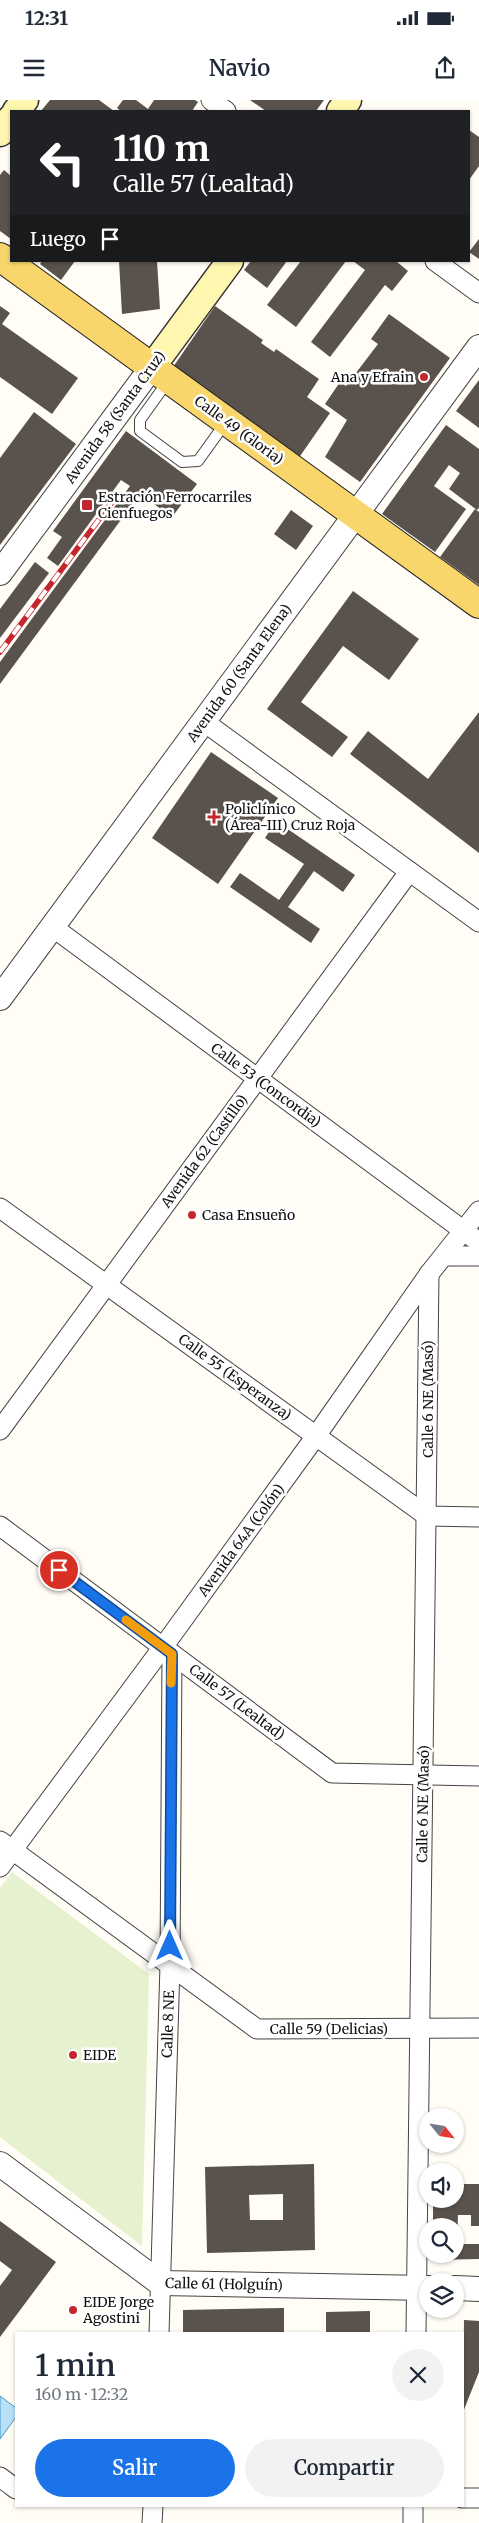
<!DOCTYPE html>
<html lang="es">
<meta charset="utf-8">
<style>
:root{--surface:#fff;--page:#f2f2f3;--text:#1f2937;--muted:#747a83;--accent:#1a73e8}
body{margin:0;font-family:Merriweather,serif;background:var(--page);color:var(--text);height:100vh;display:flex;flex-direction:column;font-size:19px;white-space:nowrap}
*{box-sizing:border-box;margin:0}
p{font-size:16px;color:var(--muted)}
.icon{flex:none;width:28px;height:28px;fill:none;stroke:currentColor;stroke-width:2;stroke-linecap:round;stroke-linejoin:round}
.map{position:relative;flex:1;overflow:hidden}
.panel{position:absolute;left:15px;top:2232px;width:449px;height:175px;display:flex;flex-direction:column;background:var(--surface);border-radius:0px;box-shadow:0 1px 4px #0004}
.panel>*{flex:none}
.hud{position:absolute;left:10px;top:10px;width:460px;height:152px;border-radius:0px;box-shadow:0 1px 4px #0004;background:#202124;color:#fff;overflow:hidden}
.needle{width:32px;rotate:120deg}
.buttons{position:absolute;left:419px;top:2008px;display:grid;gap:10px}
.buttons a{display:grid;place-items:center;width:45px;height:45px;border-radius:50%;background:var(--surface);box-shadow:0 1px 4px #0004;font-size:25px}
.pin{position:absolute;display:grid;place-items:center;width:42px;height:42px;color:#fff;margin:-21px;border:2px solid #fff;border-radius:50%;box-shadow:0 1px 5px #0007}
.me{position:absolute;width:55px;margin:-28px;rotate:0deg;stroke-linejoin:round;filter:drop-shadow(0 0 4px #0008)}
.turn{display:flex;align-items:center;gap:18px;height:105px;padding:0 20px;font-size:22px}
.turn .icon{width:65px;height:65px;stroke-width:2.5}
.turn b{display:block;font-size:35px;line-height:42px}
.then{display:flex;align-items:center;height:48px;padding:0 20px;background:#0003;gap:10px;font-size:19px}
.round{display:grid;place-items:center;flex:none;width:52px;height:52px;border-radius:26px;background:var(--page)}
.summary{display:flex;align-items:center;justify-content:space-between;height:85px;padding:0 20px}
h1{font-size:30px;font-weight:600;line-height:38px}
.primary-button{display:flex;gap:10px;margin-top:auto;padding:10px 20px}
.primary-button a{flex:1;height:58px;border-radius:30px;background:var(--accent);color:#fff;font-size:20px;font-weight:600;line-height:58px;text-align:center}
.primary-button a+a{background:var(--page);color:var(--text)}
.status{display:flex;justify-content:space-between;align-items:center;height:35px;padding:0 25px;background:var(--surface);direction:ltr}
.status svg{height:14px;fill:currentColor}
header{display:flex;justify-content:space-between;align-items:center;height:65px;padding:0 20px;background:var(--surface);font-size:22px;font-weight:600}
.map>svg:first-child{display:block}
.pitch{fill:#e6f2cf}
.water{fill:#b9e0f7;stroke:#3f96cf}
.building{fill:#5a524d;fill-rule:evenodd}
.lines{fill:none;stroke-linecap:round;stroke-linejoin:round}
.service-casing{stroke:#444;stroke-width:12}
.minor-casing{stroke:#444;stroke-width:21}
.tertiary-casing{stroke:#444;stroke-width:26}
.secondary-casing{stroke:#333;stroke-width:29}
.primary-casing{stroke:#222;stroke-width:30}
.service{stroke:#fff;stroke-width:10}
.minor{stroke:#fff;stroke-width:19}
.tertiary{stroke:#fff;stroke-width:24}
.secondary{stroke:#fff6b0;stroke-width:26}
.primary{stroke:#f9d66b;stroke-width:28}
.rail-casing{stroke:#c4262e;stroke-width:5.5}
.rail{stroke:#fff;stroke-width:4;stroke-dasharray:11;stroke-linecap:butt}
.route-casing{stroke:#114b97;stroke-width:12}
.route{stroke:#1a73e8;stroke-width:9}
.slow{stroke:#f59e0b;stroke-width:9}
.poi-dot{fill:#c4262e;stroke:#fff;stroke-width:2}
.labels{text-anchor:middle;dominant-baseline:central;stroke-width:5;stroke-linejoin:round;paint-order:stroke}
.poi-label{font-size:14px;fill:#111;stroke:#fff;text-anchor:start}
.street-label{font-size:14px;fill:#111;stroke:#fff}
</style>
<div class="status"><b>12:31</b><svg viewBox="0 0 49 12"><path d="M0 12V9h3v3zM5 12V6h3v6zM10 12V3h3v9zM15 12V0h3v12zM26 1h20v11H26zM47 4h2v5h-2z"/></svg></div>
<header><svg class="icon" aria-label="menu" viewBox="0 0 24 24"><path d="M4 6h16M4 12h16M4 18h16"/></svg>Navio<svg class="icon" aria-label="share" viewBox="0 0 24 24"><path d="M12 15V3M7 8l5-5 5 5M5 13v7h14v-7"/></svg></header>
<div class="map">
<svg width="479" height="2423" viewBox="0 0 479 2423">
<rect width="100%" height="100%" fill="#fffdf5"/>
<!-- pitch -->
<path class="pitch" d="M12 1772 149 1874 142 2146 0 2037V1788Z"/>
<!-- water -->
<path class="water" d="M0 2296 16 2308V2317L0 2339Z"/>
<!-- building -->
<g class="building">
<path d="M50 0H99L114 11H41Z"/>
<path d="M123 0H136L148 9 154 0H195L198 2 192 11H121L117 8Z"/>
<path d="M250 0H324L316 11H266Z"/>
<path d="M469 30 479 37V66L469 80Z"/>
<path d="M4 70 11 76V139L0 131V75Z"/>
<path d="M479 139V159L469 152Z"/>
<path d="M42 161H75L61 180 40 164Z"/>
<path d="M119 161H157L160 209 122 214Z"/>
<path d="M251 161H287L267 188 244 170Z"/>
<path d="M301 161H346L296 227 267 205Z"/>
<path d="M353 161H396L408 171 392 191 385 185 330 257 311 242 365 170Z"/>
<path d="M0 206 10 213 2 224 78 278 52 314 0 277Z"/>
<path d="M215 206 263 240 261 243 274 252 276 249 319 279 307 297 330 313 298 359 171 270Z"/>
<path d="M389 214 450 258 360 382 325 357 347 320 325 304 340 282 346 286 378 244 371 239Z"/>
<path d="M479 280V328L456 311Z"/>
<path d="M34 312 76 344 0 445V358Z"/>
<path d="M446 325 479 349V408L477 410 449 389 460 373 449 365 434 386 466 409 435 452 382 414Z"/>
<path d="M126 331 197 384 172 417 140 394 0 584V562L130 386 121 380 58 466 47 458 62 437 53 431Z"/>
<path d="M475 409 479 412V485L440 457Z"/>
<path d="M291 410 313 426 296 450 274 434Z"/>
<path d="M35 462 49 473 0 538V509Z"/>
<path d="M353 491 419 539 389 580 343 546 301 602 348 637 332 657 267 609Z"/>
<path d="M479 612V753L350 654 368 631 428 679Z"/>
<path d="M211 652 278 698 218 784 152 738Z"/>
<path d="M276 721 355 775 343 792 314 771 288 807 320 829 311 843 230 787 240 773 279 800 304 764 265 738Z"/>
<path d="M314 2064 315 2150 207 2153 205 2067ZM283 2094V2120H250L249 2095Z"/>
<path d="M455 2084H479V2126H471V2115H458L457 2144H479V2159L433 2160V2154H455V2126H433V2099H455Z"/>
<path d="M0 2121 56 2162 0 2237V2186L12 2170 0 2161Z"/>
<path d="M284 2208V2234H183V2210Z"/>
<path d="M370 2211V2234H326V2212Z"/>
<path d="M464 2220 479 2221V2272L463 2312Z"/>
</g>
<g class="lines">
<defs>
<path id="service" d="M168 281 140 320V331L182 362 198 361 226 322"/>
<g id="minor">
<path d="M211 0 226 11"/>
<path d="M435 161 479 193"/>
<path d="M203 621 479 822"/>
<path d="M54 828 479 1142"/>
<path d="M0 1108 427 1416 479 1417"/>
<path d="M444 1156H479"/>
<path d="M0 1330 409 772"/>
<path d="M0 1426 332 1673 479 1676"/>
<path d="M0 1741 257 1929 479 1928"/>
<path d="M0 1767 163 1547 316 1336 429 1174 479 1111"/>
<path d="M159 2234 170 1865 172 1554"/>
<path d="M416 2234 429 1174"/>
<path d="M0 2377 16 2389"/>
<path d="M462 2398H479"/>
<path d="M152 2423 153 2406"/>
<path d="M413 2423V2406"/>
</g>
<g id="tertiary">
<path d="M0 473 152 267"/>
<path d="M0 898 479 247"/>
<path d="M0 2064 160 2183 428 2188"/>
<path d="M455 2188 479 2189"/>
</g>
<g id="secondary">
<path d="M16 11 25 0"/>
<path d="M340 11 348 0"/>
<path d="M0 33 11 18"/>
<path d="M152 267 230 161"/>
</g>
<path id="primary" d="M0 157 479 504"/>
</defs>
<!-- service casing -->
<use href="#service" class="service-casing"/>
<!-- minor casing -->
<use href="#minor" class="minor-casing"/>
<!-- tertiary casing -->
<use href="#tertiary" class="tertiary-casing"/>
<!-- secondary casing -->
<use href="#secondary" class="secondary-casing"/>
<!-- primary casing -->
<use href="#primary" class="primary-casing"/>
<!-- service -->
<use href="#service" class="service"/>
<!-- minor -->
<use href="#minor" class="minor"/>
<!-- tertiary -->
<use href="#tertiary" class="tertiary"/>
<!-- secondary -->
<use href="#secondary" class="secondary"/>
<!-- primary -->
<use href="#primary" class="primary"/>
<defs>
<path id="rail" d="M0 552 115 398"/>
</defs>
<!-- rail casing -->
<use href="#rail" class="rail-casing"/>
<!-- rail -->
<use href="#rail" class="rail"/>
</g>
<g class="lines">
<defs>
<path id="route" d="M59 1470 172 1554 170 1846"/>
</defs>
<!-- route casing -->
<use href="#route" class="route-casing"/>
<!-- route -->
<use href="#route" class="route"/>
<!-- slow -->
<path class="slow" d="M126 1520 172 1554 171 1583"/>
</g>
<!-- markers -->
<g class="poi-dot">
<circle cx="424" cy="277" r="5"/>
<rect x="81" y="399" width="12" height="12" rx="2.5"/>
<path d="M211.5 709.5h5v5h5v5h-5v5h-5v-5h-5v-5h5z"/>
<circle cx="192" cy="1115" r="5"/>
<circle cx="73" cy="1955" r="5"/>
<circle cx="73" cy="2210" r="5"/>
</g>
<g class="labels">
<!-- poi labels -->
<g class="poi-label">
<text x="414" y="277" text-anchor="end">Ana y Efrain</text>
<text x="98" y="397">Estración Ferrocarriles<tspan x="98" dy="16">Cienfuegos</tspan></text>
<text x="225" y="709">Policlínico<tspan x="225" dy="16">(Área-III) Cruz Roja</tspan></text>
<text x="202" y="1115">Casa Ensueño</text>
<text x="83" y="1955">EIDE</text>
<text x="83" y="2202">EIDE Jorge<tspan x="83" dy="16">Agostini</tspan></text>
</g>
<!-- street labels -->
<g class="street-label">
<text transform="translate(115 317) rotate(-54)">Avenida 58 (Santa Cruz)</text>
<text transform="translate(239 330) rotate(36)">Calle 49 (Gloria)</text>
<text transform="translate(239 573) rotate(-54)">Avenida 60 (Santa Elena)</text>
<text transform="translate(266 985) rotate(36)">Calle 53 (Concordia)</text>
<text transform="translate(204 1051) rotate(-54)">Avenida 62 (Castillo)</text>
<text transform="translate(235 1277) rotate(36)">Calle 55 (Esperanza)</text>
<text transform="translate(428 1299) rotate(-90)">Calle 6 NE (Masó)</text>
<text transform="translate(241 1440) rotate(-54)">Avenida 64A (Colón)</text>
<text transform="translate(237 1602) rotate(37)">Calle 57 (Lealtad)</text>
<text transform="translate(423 1704) rotate(-89)">Calle 6 NE (Masó)</text>
<text transform="translate(168 1924) rotate(-88)">Calle 8 NE</text>
<text x="329" y="1929">Calle 59 (Delicias)</text>
<text transform="translate(224 2184) rotate(1)">Calle 61 (Holguín)</text>
</g>
</g>
</svg>
<div class="buttons">
<a><svg class="needle" viewBox="-14 -14 28 28"><path d="M0-13l5 13h-10z" fill="#e53935"/><path d="M0 13l5-13h-10z" fill="#747a83"/></svg></a>
<a><svg class="icon" aria-label="sound" viewBox="0 0 24 24"><path d="M4 9h4l5-4v14l-5-4H4zM17 9q2 3 0 6"/></svg></a>
<a><svg class="icon" aria-label="search" viewBox="0 0 24 24"><circle cx="10" cy="10" r="6"/><path d="M15 15l6 6"/></svg></a>
<a><svg class="icon" aria-label="layers" viewBox="0 0 24 24"><path d="M12 4l9 5-9 5-9-5zM3 14l9 5 9-5"/></svg></a>
</div>
<div class="pin" style="left:59px;top:1470px;background:#d93025"><svg class="icon" aria-label="arrive" viewBox="0 0 24 24"><path d="M6 21V4h12l-3 4 3 4H6"/></svg></div>
<svg class="me" style="left:170px;top:1846px" viewBox="-20 -20 40 40"><path d="M0-17L14 15 0 8-14 15z" fill="#1a73e8" stroke="#fff" stroke-width="4"/></svg>
<div class="hud">
<div class="turn"><svg class="icon" aria-label="left" viewBox="0 0 24 24"><path d="M17 20v-9H6M10 6l-5 5 5 5"/></svg><div><b>110 m</b>Calle 57 (Lealtad)</div></div>
<div class="then">Luego<svg class="icon" aria-label="arrive" viewBox="0 0 24 24"><path d="M6 21V4h12l-3 4 3 4H6"/></svg></div>
</div>
<section class="panel">
<div class="summary"><div><h1>1 min</h1><p>160 m · 12:32</p></div><a class="round"><svg class="icon" aria-label="close" viewBox="0 0 24 24"><path d="M6 6l12 12M18 6L6 18"/></svg></a></div>
<div class="primary-button"><a>Salir</a><a>Compartir</a></div>
</section>
</div>
